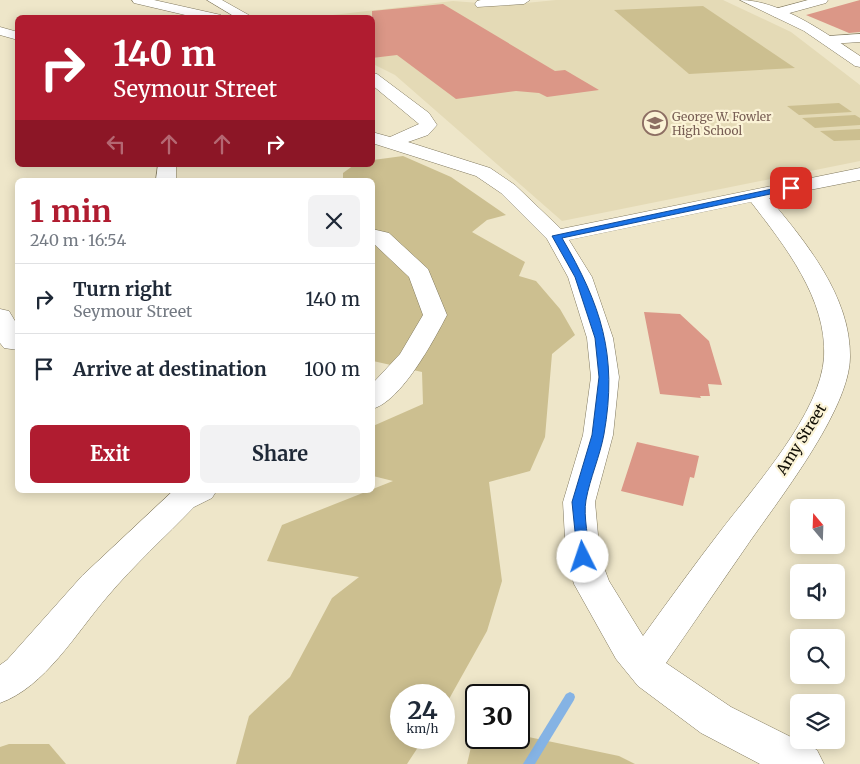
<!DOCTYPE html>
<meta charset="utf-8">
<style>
:root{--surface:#fff;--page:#f2f2f3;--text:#1f2937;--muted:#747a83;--line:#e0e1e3;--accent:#b01c30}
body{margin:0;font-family:Merriweather,serif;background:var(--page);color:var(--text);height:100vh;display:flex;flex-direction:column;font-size:19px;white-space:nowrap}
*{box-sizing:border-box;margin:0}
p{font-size:16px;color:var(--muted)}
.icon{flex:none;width:28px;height:28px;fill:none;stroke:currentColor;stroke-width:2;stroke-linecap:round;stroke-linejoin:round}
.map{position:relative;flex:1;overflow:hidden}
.drawer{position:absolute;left:15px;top:178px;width:360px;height:315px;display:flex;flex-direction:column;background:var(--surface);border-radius:8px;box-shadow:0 2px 12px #0003}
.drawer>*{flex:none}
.top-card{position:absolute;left:15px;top:15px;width:360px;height:152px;border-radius:8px;box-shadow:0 2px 12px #0003;background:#b01c30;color:#fff;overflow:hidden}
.needle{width:32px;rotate:341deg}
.tools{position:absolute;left:790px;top:499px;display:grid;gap:10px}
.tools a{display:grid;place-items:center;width:55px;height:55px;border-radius:8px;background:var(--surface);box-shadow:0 2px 12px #0003;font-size:25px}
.speed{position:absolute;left:390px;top:684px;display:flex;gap:10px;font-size:25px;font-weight:700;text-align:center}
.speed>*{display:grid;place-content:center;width:65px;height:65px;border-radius:50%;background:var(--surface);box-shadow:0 2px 12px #0003;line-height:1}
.speed small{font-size:12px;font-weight:400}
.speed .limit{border:2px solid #111;border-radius:8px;background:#fff;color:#111}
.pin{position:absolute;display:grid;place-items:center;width:42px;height:42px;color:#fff;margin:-21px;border-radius:10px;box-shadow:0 2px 8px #0006}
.me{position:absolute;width:55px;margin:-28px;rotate:356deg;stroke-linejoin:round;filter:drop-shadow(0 0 4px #0008)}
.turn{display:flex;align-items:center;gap:18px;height:105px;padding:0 15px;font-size:22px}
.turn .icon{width:65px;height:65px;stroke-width:2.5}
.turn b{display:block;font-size:35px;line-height:42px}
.lanes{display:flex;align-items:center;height:48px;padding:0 15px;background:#0003;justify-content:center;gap:25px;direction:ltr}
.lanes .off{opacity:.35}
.round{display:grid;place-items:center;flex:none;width:52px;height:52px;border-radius:8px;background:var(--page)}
.head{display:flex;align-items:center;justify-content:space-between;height:85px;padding:0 15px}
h1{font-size:30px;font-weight:700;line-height:38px;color:var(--accent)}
.action{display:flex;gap:10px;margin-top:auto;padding:10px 15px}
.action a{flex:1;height:58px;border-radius:8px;background:var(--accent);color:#fff;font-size:20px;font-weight:700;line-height:58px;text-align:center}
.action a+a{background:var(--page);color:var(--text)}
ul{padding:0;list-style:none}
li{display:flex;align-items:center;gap:15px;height:70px;padding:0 15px;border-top:1px solid var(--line)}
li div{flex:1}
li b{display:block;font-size:19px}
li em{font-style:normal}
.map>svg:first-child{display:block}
.built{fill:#e4dab6}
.green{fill:#ccbf90}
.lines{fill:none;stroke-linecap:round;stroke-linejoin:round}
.stream{fill:#85b3e4;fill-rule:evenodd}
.building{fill:#db9787}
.minor-casing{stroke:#80785e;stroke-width:1}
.major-casing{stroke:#80785e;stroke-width:1}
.minor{fill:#fff;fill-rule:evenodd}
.major{fill:#fff;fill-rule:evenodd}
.route{fill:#1a73e8;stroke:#114b97}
.labels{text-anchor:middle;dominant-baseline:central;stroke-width:4.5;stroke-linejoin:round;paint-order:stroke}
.far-education-label{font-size:12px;fill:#785e54;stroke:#fbf3d6;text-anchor:start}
.street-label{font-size:15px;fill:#110e05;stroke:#fbf3d6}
</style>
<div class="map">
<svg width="860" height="764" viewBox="0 0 860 764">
<rect width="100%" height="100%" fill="#eee6c9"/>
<!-- built -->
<path class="built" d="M556 0H723L791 32 860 85V161L562 221 395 75 373 64 372 18H307L453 1 506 5Z"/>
<!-- green -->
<g class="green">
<path d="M703 6 795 68 689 74 614 10Z"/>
<path d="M839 103 852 112 799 115 787 106Z"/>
<path d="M855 115 860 118V125L815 128 802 118Z"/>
<path d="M860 129V140L834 141 820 131Z"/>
<path d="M403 156 451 177 506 215 487 220 472 232 525 262 519 276 536 281 560 309 575 335 552 354 545 437 530 471 489 482 502 581 487 631 444 708V695H401V738H424L407 764H236L249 716 290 677 332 598 359 577 267 561 282 525 393 481 373 476V426L423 404 422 372 373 361 372 180H343V173L354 165H372L373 160Z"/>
<path d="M476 726V738H519V735L619 756 635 764H467Z"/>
<path d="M9 744H49L66 764H0V747Z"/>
</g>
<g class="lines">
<!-- stream -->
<path class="stream" d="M570 692 574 694 575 697 574 700 535 764H523L566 694Z"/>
</g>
<!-- building -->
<g class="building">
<path d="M860 0V32L849 33 806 15Z"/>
<path d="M443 4 555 71 565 70 599 90 547 97 539 93 516 91 456 99 397 55 372 58V11Z"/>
<path d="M644 312 680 314 709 341 722 385 708 384 710 396H700L701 398 660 394Z"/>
<path d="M637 442 699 456 694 478 690 477 683 506 621 491Z"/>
</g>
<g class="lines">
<defs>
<g id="minor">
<path d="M132 0H154L221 15 222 18H198L134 3Z"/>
<path d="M207 0H222L254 18H237Z"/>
<path d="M481 0H530L524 4 477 7 475 4 477 1Z"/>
<path d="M808 0H828L826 3 775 17 769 13 771 10Z"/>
<path d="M0 27 18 32V40L0 35Z"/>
<path d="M860 34V42L829 44 822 40 829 36Z"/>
<path d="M372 73 377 74 429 113 437 125 428 135 408 142 490 168 515 185 561 229 860 168V180L769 198C806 242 851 297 850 357 850 410 776 503 746 547 719 586 693 624 666 663L731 707 817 750 824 764H760L701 733 638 686 616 659 574 584 566 557 563 502 583 435 591 377 587 338 568 277 547 239 501 193 476 176 372 143V132L390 137 419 124 372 85ZM751 202C785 246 827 299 824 357 821 412 755 486 722 529 695 564 669 600 643 636L609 581 600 557 595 502 613 435 619 377 613 338 592 277 569 240Z"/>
<path d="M158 165H176V180H156Z"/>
<path d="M372 229 389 233 428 269 447 315C434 340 401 402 372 409V384L400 354 423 315 409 277 372 242Z"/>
<path d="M0 309 9 311 18 326V350L4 348 0 343Z"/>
<path d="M174 490H217L212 498 194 507C165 537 134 565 107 597 76 633 45 687 0 703V665L7 660 82 576Z"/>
</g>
<path id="major" d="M740 0C781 0 827 34 860 56V67L855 66 804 31Z"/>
</defs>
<!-- minor casing -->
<use href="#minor" class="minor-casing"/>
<!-- major casing -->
<use href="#major" class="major-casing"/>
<!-- minor -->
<use href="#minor" class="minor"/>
<!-- major -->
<use href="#major" class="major"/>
</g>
<!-- route -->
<path class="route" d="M791 185 795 188 794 189 562 238C601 305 618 355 604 434 600 456 590 478 586 500 583 517 589 540 590 557L588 561H578L572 502 592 435 599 377 595 338 575 277 552 236Z"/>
<!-- icons -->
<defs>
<symbol id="school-ring" viewBox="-11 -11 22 22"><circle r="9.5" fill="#fbf3d6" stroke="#8d6e63" stroke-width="1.5"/><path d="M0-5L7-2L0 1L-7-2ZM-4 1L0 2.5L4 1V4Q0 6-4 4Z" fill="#8d6e63"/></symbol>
</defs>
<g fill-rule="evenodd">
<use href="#school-ring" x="641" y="109" width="28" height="28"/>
</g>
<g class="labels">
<!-- far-education labels -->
<g class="far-education-label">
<text x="672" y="116">George W. Fowler<tspan x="672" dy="14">High School</tspan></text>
</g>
<!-- street labels -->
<g class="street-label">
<text transform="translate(801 439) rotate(-58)">Amy Street</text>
</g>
</g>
</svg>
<div class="tools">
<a><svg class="needle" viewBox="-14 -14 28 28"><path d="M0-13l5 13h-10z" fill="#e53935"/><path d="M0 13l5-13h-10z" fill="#747a83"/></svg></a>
<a><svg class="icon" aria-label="sound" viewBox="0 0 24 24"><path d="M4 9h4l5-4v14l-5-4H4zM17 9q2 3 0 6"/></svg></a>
<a><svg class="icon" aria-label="search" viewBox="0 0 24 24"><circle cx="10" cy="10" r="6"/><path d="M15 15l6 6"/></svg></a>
<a><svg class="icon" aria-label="layers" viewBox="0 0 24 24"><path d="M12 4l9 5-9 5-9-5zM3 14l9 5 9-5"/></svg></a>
</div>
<div class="speed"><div>24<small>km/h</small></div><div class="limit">30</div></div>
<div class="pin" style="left:791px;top:188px;background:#d93025"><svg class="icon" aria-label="arrive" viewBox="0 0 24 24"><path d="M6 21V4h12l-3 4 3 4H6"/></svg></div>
<svg class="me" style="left:583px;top:557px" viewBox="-20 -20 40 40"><circle r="19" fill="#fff"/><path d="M0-13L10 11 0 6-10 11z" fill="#1a73e8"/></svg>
<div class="top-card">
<div class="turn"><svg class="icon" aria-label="right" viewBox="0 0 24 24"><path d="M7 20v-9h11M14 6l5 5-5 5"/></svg><div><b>140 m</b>Seymour Street</div></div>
<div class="lanes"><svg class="icon off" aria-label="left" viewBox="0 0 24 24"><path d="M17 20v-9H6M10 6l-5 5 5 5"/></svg><svg class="icon off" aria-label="ahead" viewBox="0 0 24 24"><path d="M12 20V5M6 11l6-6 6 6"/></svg><svg class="icon off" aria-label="ahead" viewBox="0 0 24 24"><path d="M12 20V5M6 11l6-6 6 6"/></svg><svg class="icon" aria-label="right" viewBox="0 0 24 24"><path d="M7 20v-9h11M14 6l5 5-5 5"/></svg></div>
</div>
<section class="drawer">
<div class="head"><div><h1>1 min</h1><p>240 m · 16:54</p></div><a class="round"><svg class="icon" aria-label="close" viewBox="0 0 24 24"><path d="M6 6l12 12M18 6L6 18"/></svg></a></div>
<ul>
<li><svg class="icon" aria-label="right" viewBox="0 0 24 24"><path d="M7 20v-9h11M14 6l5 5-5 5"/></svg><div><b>Turn right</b><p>Seymour Street</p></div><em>140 m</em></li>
<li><svg class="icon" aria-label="arrive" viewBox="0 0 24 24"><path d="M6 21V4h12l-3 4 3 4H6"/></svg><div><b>Arrive at destination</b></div><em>100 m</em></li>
</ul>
<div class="action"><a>Exit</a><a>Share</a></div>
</section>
</div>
